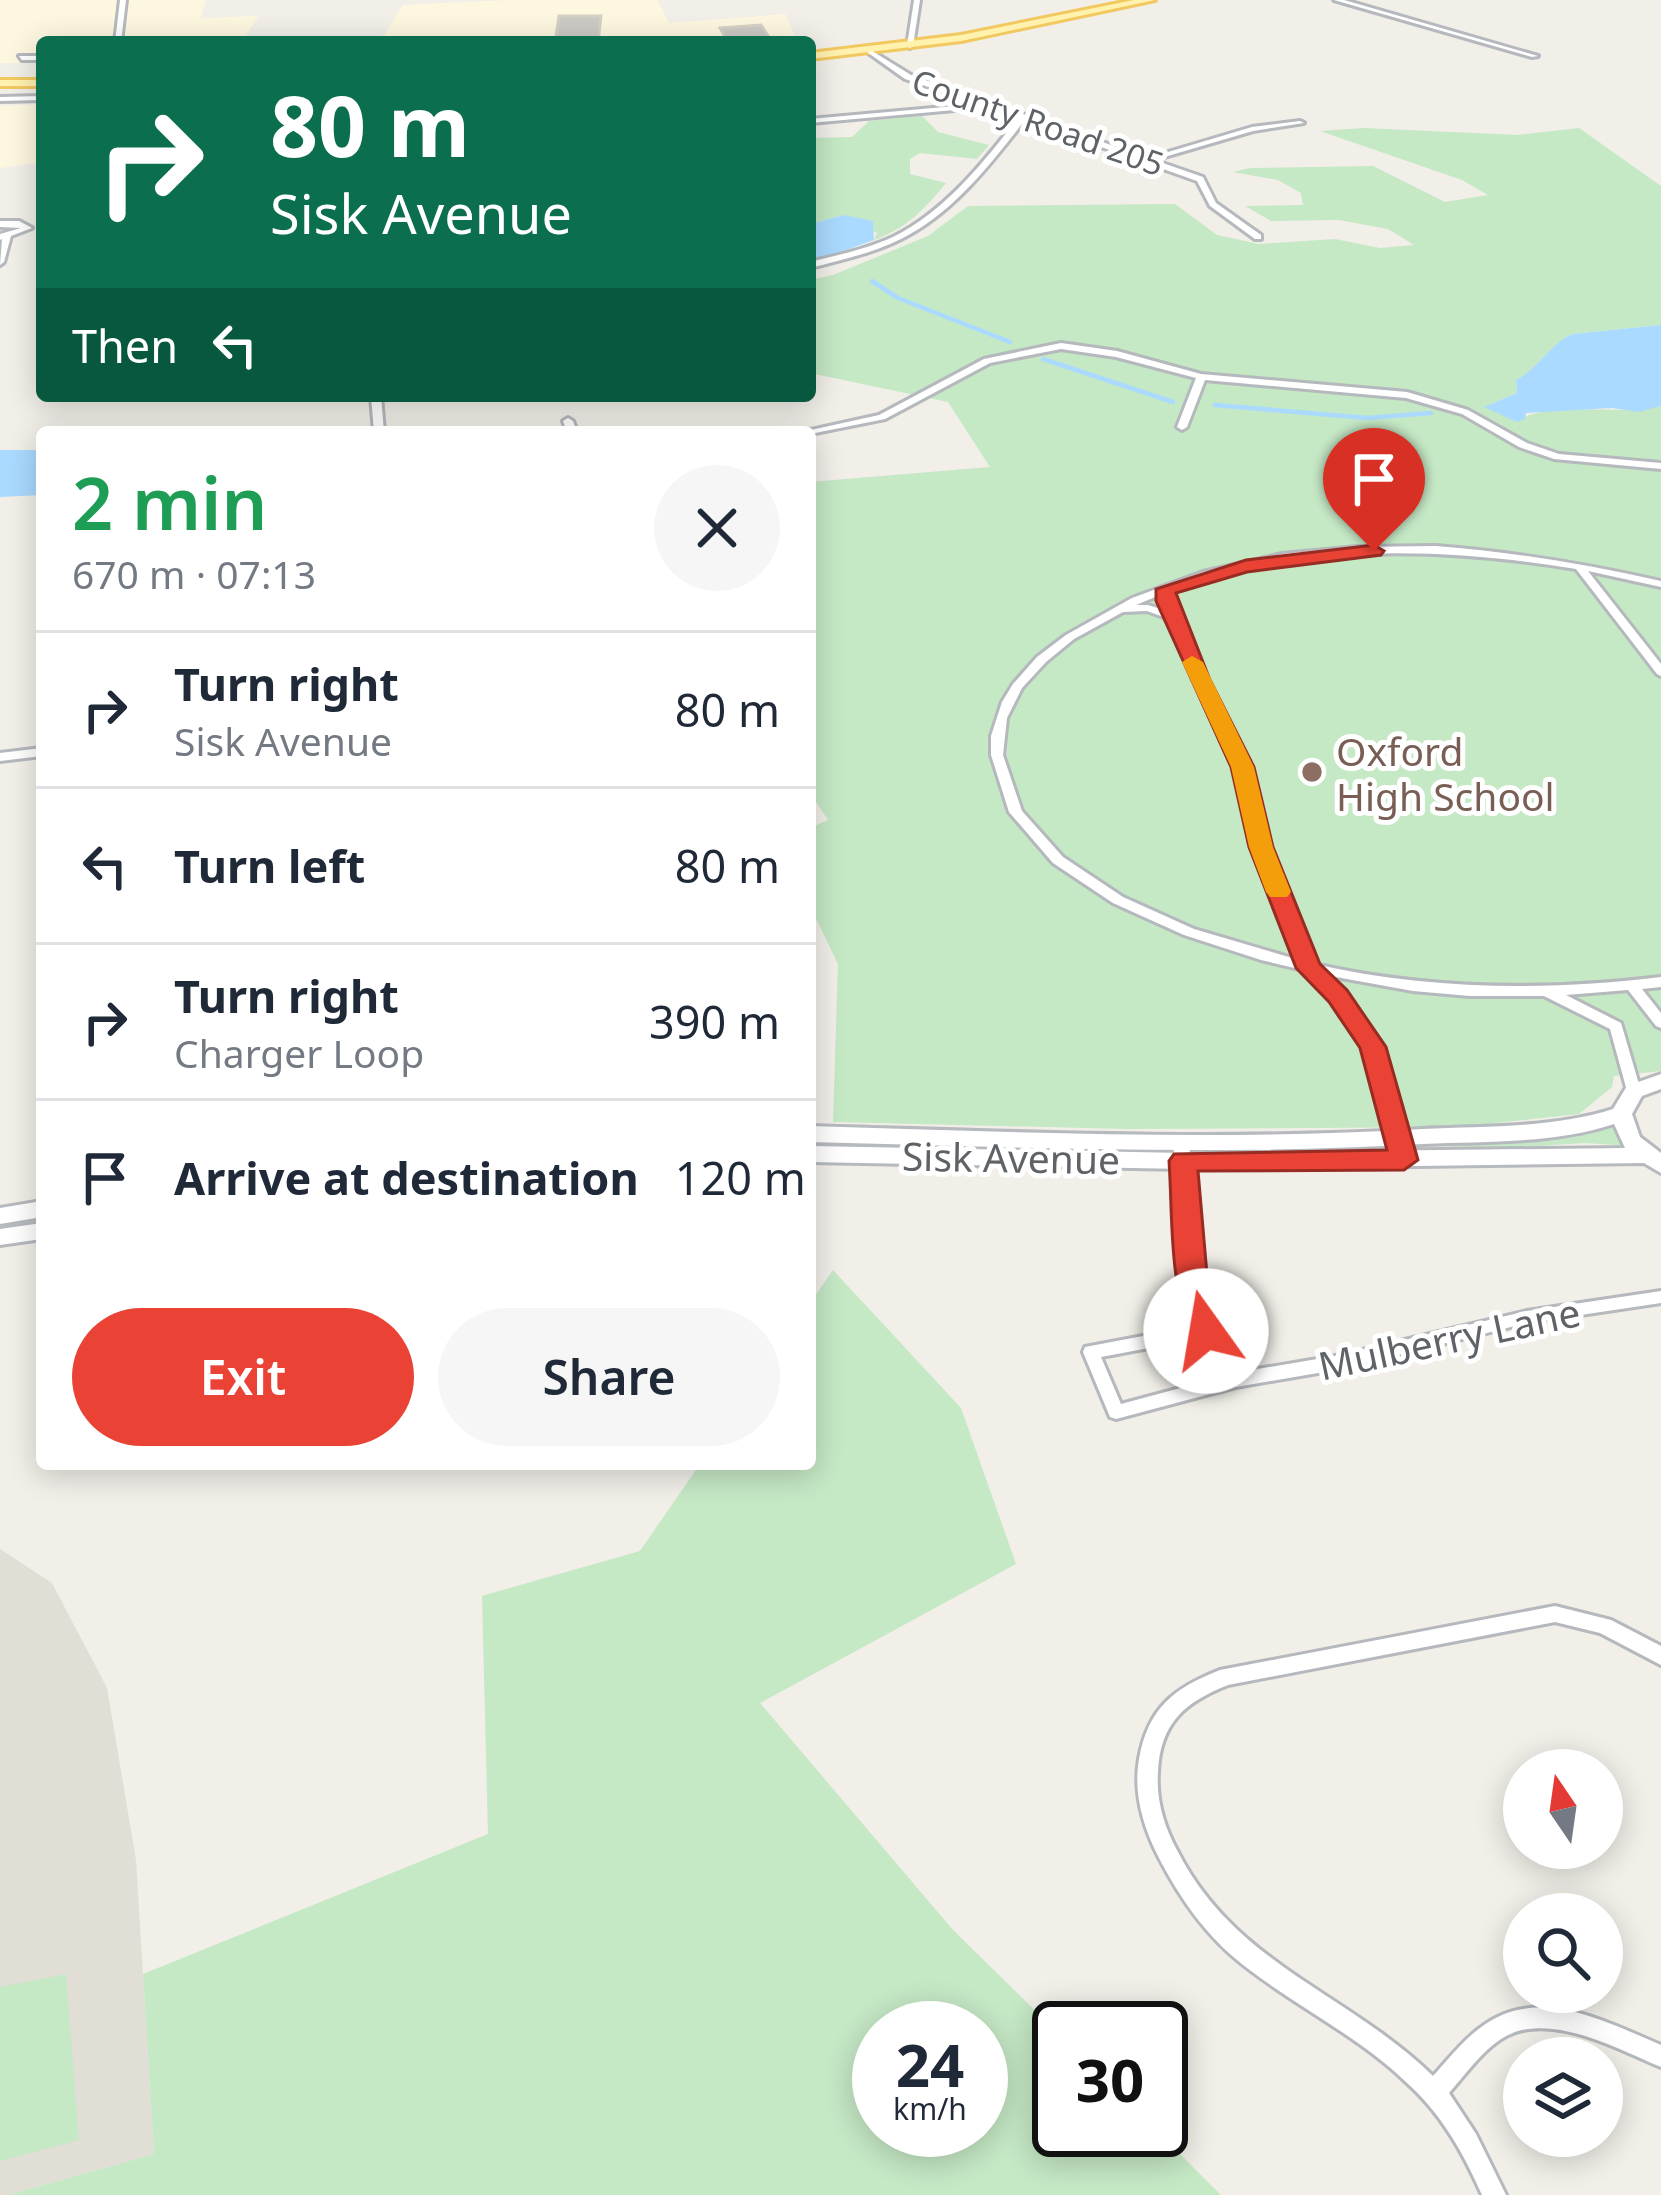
<!DOCTYPE html>
<meta charset="utf-8">
<style>
:root{--surface:#fff;--page:#f6f6f7;--text:#1f2937;--muted:#747a83;--line:#e0e1e3;--accent:#ea4335}
body{margin:0;font-family:"Noto Sans",sans-serif;background:var(--page);color:var(--text);height:100vh;display:flex;flex-direction:column;font-size:45px;white-space:nowrap}
*{box-sizing:border-box;margin:0}
p{font-size:39px;color:var(--muted)}
.icon{flex:none;width:66px;height:66px;fill:none;stroke:currentColor;stroke-width:2;stroke-linecap:round;stroke-linejoin:round}
.map{position:relative;flex:1;overflow:hidden}
.details{position:absolute;left:36px;top:426px;width:780px;height:1044px;display:flex;flex-direction:column;background:var(--surface);border-radius:12px;box-shadow:0 6px 30px #0003}
.details>*{flex:none}
.hud{position:absolute;left:36px;top:36px;width:780px;height:366px;border-radius:12px;box-shadow:0 6px 30px #0003;background:#0b6e4f;color:#fff;overflow:hidden}
.needle{width:78px;rotate:347deg}
.buttons{position:absolute;left:1503px;top:1749px;display:grid;gap:24px}
.buttons a{display:grid;place-items:center;width:120px;height:120px;border-radius:50%;background:var(--surface);box-shadow:0 6px 30px #0003;font-size:60px}
.speed{position:absolute;left:852px;top:2001px;display:flex;gap:24px;font-size:60px;font-weight:700;text-align:center}
.speed>*{display:grid;place-content:center;width:156px;height:156px;border-radius:50%;background:var(--surface);box-shadow:0 6px 30px #0003;line-height:1}
.speed small{font-size:30px;font-weight:400}
.speed .limit{border:6px solid #111;border-radius:18px;background:#fff;color:#111}
.pin{position:absolute;display:grid;place-items:center;width:102px;height:102px;color:#fff;margin:-123px -51px;border-radius:50% 50% 50% 0;rotate:-45deg;box-shadow:0 0 12px #0007}
.pin .icon{rotate:45deg}
.me{position:absolute;width:132px;margin:-66px;rotate:347deg;stroke-linejoin:round;filter:drop-shadow(0 0 9px #0008)}
.turn{display:flex;align-items:center;gap:42px;height:252px;padding:0 36px;font-size:54px}
.turn .icon{width:156px;height:156px;stroke-width:2.5}
.turn b{display:block;font-size:84px;line-height:102px}
.then{display:flex;align-items:center;height:114px;padding:0 36px;background:#0003;gap:24px;font-size:45px}
.round{display:grid;place-items:center;flex:none;width:126px;height:126px;border-radius:63px;background:var(--page)}
.overview{display:flex;align-items:center;justify-content:space-between;height:204px;padding:0 36px}
h1{font-size:72px;font-weight:600;line-height:90px;color:#1e9e55}
.cta{display:flex;gap:24px;margin-top:auto;padding:24px 36px}
.cta a{flex:1;height:138px;border-radius:72px;background:var(--accent);color:#fff;font-size:48px;font-weight:600;line-height:138px;text-align:center}
.cta a+a{background:var(--page);color:var(--text)}
ul{padding:0;list-style:none}
li{display:flex;align-items:center;gap:36px;height:156px;padding:0 36px;border-top:3px solid var(--line)}
li div{flex:1}
li b{display:block;font-size:45px}
li em{font-style:normal}
.map>svg:first-child{display:block}
.commercial{fill:#fef7e0}
.education{fill:#e1ded6}
.green{fill:#c5e8c5;fill-rule:evenodd}
.water{fill:#aadaff}
.lines{fill:none;stroke-linecap:round;stroke-linejoin:round}
.stream{stroke:#aadaff;stroke-width:4.5}
.building{fill:#cccac5;stroke:#d6d1c6;stroke-width:3}
.street-casing{stroke:#b5b8bc;stroke-width:6}
.secondary-casing{stroke:#b6babf;stroke-width:6}
.primary-casing{stroke:#f2c960;stroke-width:6}
.street{fill:#fff;fill-rule:evenodd}
.secondary{fill:#fff;fill-rule:evenodd}
.primary{fill:#fff2af;fill-rule:evenodd}
.route{fill:#ea4335;stroke:#982c22;stroke-width:3}
.slow{fill:#f59e0b}
.education-dot{fill:#8d6e63;stroke:#fff;stroke-width:4.5}
.labels{text-anchor:middle;dominant-baseline:central;stroke-width:10;stroke-linejoin:round;paint-order:stroke}
.far-street-label{font-size:33px;fill:#5f6368;stroke:#fff}
.education-label{font-size:39px;fill:#785e54;stroke:#fff;text-anchor:start}
.street-label{font-size:39px;fill:#5f6368;stroke:#fff}
</style>
<div class="map">
<svg width="1661" height="2195" viewBox="0 0 1661 2195">
<rect width="100%" height="100%" fill="#f1efe8"/>
<!-- commercial -->
<g class="commercial">
<path d="M0 0H206L201 18 258 16 242 42H42V63H0Z"/>
<path d="M511 0H657L669 23 785 14 798 42H321L381 40 403 5Z"/>
<path d="M42 104V162L0 168V106Z"/>
</g>
<!-- education -->
<path class="education" d="M0 1549 52 1583 107 1688 136 1860 154 2154 8 2195H0Z"/>
<!-- green -->
<g class="green">
<path d="M922 116 938 132 989 145 977 159 920 153 910 159V174L946 183C924 210 907 228 874 240L877 233 844 215 810 224V138L852 137 869 121Z"/>
<path d="M1364 128 1518 135 1579 128 1661 186V325L1572 334C1550 344 1540 367 1516 380L1517 393 1487 406 1517 422C1540 400 1625 416 1661 406V1071L1614 1076 1612 1087 1579 1114 1460 1127 1127 1129 833 1122 838 964 810 906V828L828 820 810 793V482L990 467 948 402 810 373V280L833 275 928 236 968 206 1175 204 1217 235 1259 244 1335 239 1380 248 1414 245 1388 229 1339 220 1271 221 1245 206 1303 205 1301 193 1278 180 1233 172 1250 168 1373 166 1445 202 1488 195 1462 180 1320 131Z"/>
<path d="M1618 1122 1631 1146 1585 1143 1435 1153 1428 1148 1576 1137Z"/>
<path d="M833 1270 961 1408 1016 1564 760 1703 953 1930 1059 2034V2130H1156L1221 2195H8L154 2154 143 1974 488 1834 482 1596 640 1551 700 1464H810V1303ZM879 2028H981V2130H879Z"/>
<path d="M66 1974 79 2140 0 2161V1987Z"/>
</g>
<!-- water -->
<g class="water">
<path d="M844 215 873 221 874 240 810 263V224Z"/>
<path d="M1661 325V406L1639 412 1612 408 1526 413 1525 419 1517 422 1484 407 1517 393 1516 380C1540 367 1550 344 1572 334Z"/>
<path d="M0 450H42V495L0 497Z"/>
</g>
<g class="lines">
<!-- stream -->
<g class="stream">
<path d="M872 281 898 298 1010 342"/>
<path d="M1043 359 1173 402"/>
<path d="M1215 405 1367 418 1431 413"/>
</g>
</g>
<!-- building -->
<g class="building">
<path d="M559 16H601L598 42H555Z"/>
<path d="M761 25 772 42H728L720 28Z"/>
</g>
<g class="lines">
<defs>
<g id="street">
<path d="M120 0H126L121 42H115Z"/>
<path d="M914 0H920L913 46 910 48 907 46Z"/>
<path d="M1334 0H1344L1538 56 1532 57Z"/>
<path d="M869 49 911 75 1148 158 1252 127 1300 121 1304 123 1253 131 1154 160 1203 177 1216 203 1261 235V239H1255L1210 206 1197 181 1025 120C991 164 952 214 901 239 873 253 841 260 810 268V262C838 255 867 249 893 237 944 212 984 162 1018 118L988 107 810 123V119L978 104 905 79 867 52Z"/>
<path d="M19 56H42V60H22Z"/>
<path d="M42 96V100L0 101V97Z"/>
<path d="M0 221H19L32 228 11 236 4 262 0 265 2 239 0 240V234L21 228 0 227Z"/>
<path d="M1061 343 1117 351 1201 374 1407 392 1468 410 1527 443 1559 454 1661 463V469L1554 459 1519 447 1462 414 1406 398 1205 380 1187 427 1182 430 1177 427 1196 378 1116 357 1061 349 990 363 885 419 810 434V432H802L879 415 984 359Z"/>
<path d="M371 396H381L384 432H374Z"/>
<path d="M568 418 573 421 577 432H567L563 421Z"/>
<path d="M1436 546C1513 552 1586 564 1661 581V587L1588 571 1661 664V676L1657 674 1576 569C1440 547 1302 543 1172 591V601L1248 767 1268 847 1314 964C1429 990 1545 991 1661 977V987L1642 989 1661 1013V1028L1656 1026 1628 990 1566 995 1621 1023 1641 1091 1634 1096 1627 1091 1610 1029 1544 996H1470L1413 991 1325 975 1343 993 1380 1047 1412 1160 1404 1166 1396 1160 1366 1048 1333 999 1303 970 1261 960 1184 935 1113 903 1053 863 1009 812 991 755V736L1002 702 1013 684 1037 657 1066 635 1132 598 1203 572 1282 554 1358 547ZM1160 595 1164 610 1148 605H1136ZM1147 611 1169 619 1236 767 1254 847 1299 960 1194 929 1123 897 1063 857 1022 811 1003 755 1007 718 1022 688 1046 662 1074 639 1123 612Z"/>
<path d="M42 748V756L0 761V753Z"/>
<path d="M1181 1138 1189 1143 1201 1286 1214 1330 1240 1372 1341 1355 1527 1311 1661 1291V1303L1527 1323 1341 1369 1236 1387 1116 1419 1110 1417 1083 1352 1085 1347 1196 1326 1185 1286 1173 1143ZM1202 1338 1225 1376 1121 1404 1101 1357Z"/>
<path d="M1555 1606 1611 1620 1661 1646V1665L1600 1633 1555 1622 1228 1685C1185 1702 1160 1723 1158 1772 1156 1800 1164 1827 1178 1852 1236 1965 1348 1993 1433 2076 1448 2060 1462 2041 1480 2028 1536 1984 1604 2021 1661 2045V2067C1617 2049 1547 2009 1501 2039 1480 2053 1465 2075 1449 2093L1476 2134 1506 2195H1482C1463 2152 1441 2113 1406 2082 1357 2035 1295 2006 1242 1964 1206 1936 1179 1897 1158 1856 1143 1826 1133 1793 1139 1759 1148 1708 1174 1688 1220 1670Z"/>
</g>
<g id="secondary">
<path d="M1661 1074V1089L1642 1096 1632 1114 1640 1137 1661 1153V1173L1644 1163 1184 1169 810 1162V1146L1184 1153 1625 1148 1614 1124C1555 1144 1485 1141 1423 1144 1219 1156 1014 1147 810 1142V1126C1014 1132 1219 1141 1423 1129 1485 1126 1554 1128 1613 1109L1627 1086Z"/>
<path d="M42 1201V1217L0 1224V1208Z"/>
<path d="M42 1223V1239L0 1245V1229Z"/>
</g>
<g id="primary">
<path d="M1134 0H1155L961 41 810 59V53L961 35Z"/>
<rect x="0" y="80" width="42" height="6"/>
</g>
</defs>
<!-- street casing -->
<use href="#street" class="street-casing"/>
<!-- secondary casing -->
<use href="#secondary" class="secondary-casing"/>
<!-- primary casing -->
<use href="#primary" class="primary-casing"/>
<!-- street -->
<use href="#street" class="street"/>
<!-- secondary -->
<use href="#secondary" class="secondary"/>
<!-- primary -->
<use href="#primary" class="primary"/>
</g>
<!-- route -->
<path class="route" d="M1374 545 1384 551 1381 555 1247 572 1176 593 1210 680 1254 767 1273 847 1320 964 1347 990 1386 1047 1418 1160 1404 1170 1198 1171 1208 1286 1221 1331 1217 1339H1195C1168 1288 1173 1218 1169 1161L1174 1154 1387 1150 1360 1048 1329 1002 1296 968 1249 847 1231 767 1156 601V589L1246 560Z"/>
<!-- slow -->
<path class="slow" d="M1192 656 1203 662 1254 767 1273 847 1291 892 1287 897H1270L1266 892 1249 847 1231 767 1182 662Z"/>
<!-- markers -->
<circle class="education-dot" cx="1312" cy="772" r="12"/>
<g class="labels">
<!-- far-street labels -->
<g class="far-street-label">
<text transform="translate(1038 122) rotate(19)">County Road 205</text>
</g>
<!-- education labels -->
<g class="education-label">
<text x="1336" y="750">Oxford<tspan x="1336" dy="45">High School</tspan></text>
</g>
<!-- street labels -->
<g class="street-label">
<text transform="translate(1011 1157) rotate(1)">Sisk Avenue</text>
<text transform="translate(1449 1338) rotate(-12)">Mulberry Lane</text>
</g>
</g>
</svg>
<div class="buttons">
<a><svg class="needle" viewBox="-14 -14 28 28"><path d="M0-13l5 13h-10z" fill="#e53935"/><path d="M0 13l5-13h-10z" fill="#747a83"/></svg></a>
<a><svg class="icon" aria-label="search" viewBox="0 0 24 24"><circle cx="10" cy="10" r="6"/><path d="M15 15l6 6"/></svg></a>
<a><svg class="icon" aria-label="layers" viewBox="0 0 24 24"><path d="M12 4l9 5-9 5-9-5zM3 14l9 5 9-5"/></svg></a>
</div>
<div class="speed"><div>24<small>km/h</small></div><div class="limit">30</div></div>
<div class="pin" style="left:1374px;top:551px;background:#d93025"><svg class="icon" aria-label="arrive" viewBox="0 0 24 24"><path d="M6 21V4h12l-3 4 3 4H6"/></svg></div>
<svg class="me" style="left:1206px;top:1331px" viewBox="-20 -20 40 40"><circle r="19" fill="#fff"/><path d="M0-13L10 11 0 6-10 11z" fill="#ea4335"/></svg>
<div class="hud">
<div class="turn"><svg class="icon" aria-label="right" viewBox="0 0 24 24"><path d="M7 20v-9h11M14 6l5 5-5 5"/></svg><div><b>80 m</b>Sisk Avenue</div></div>
<div class="then">Then<svg class="icon" aria-label="left" viewBox="0 0 24 24"><path d="M17 20v-9H6M10 6l-5 5 5 5"/></svg></div>
</div>
<section class="details">
<div class="overview"><div><h1>2 min</h1><p>670 m · 07:13</p></div><a class="round"><svg class="icon" aria-label="close" viewBox="0 0 24 24"><path d="M6 6l12 12M18 6L6 18"/></svg></a></div>
<ul>
<li><svg class="icon" aria-label="right" viewBox="0 0 24 24"><path d="M7 20v-9h11M14 6l5 5-5 5"/></svg><div><b>Turn right</b><p>Sisk Avenue</p></div><em>80 m</em></li>
<li><svg class="icon" aria-label="left" viewBox="0 0 24 24"><path d="M17 20v-9H6M10 6l-5 5 5 5"/></svg><div><b>Turn left</b></div><em>80 m</em></li>
<li><svg class="icon" aria-label="right" viewBox="0 0 24 24"><path d="M7 20v-9h11M14 6l5 5-5 5"/></svg><div><b>Turn right</b><p>Charger Loop</p></div><em>390 m</em></li>
<li><svg class="icon" aria-label="arrive" viewBox="0 0 24 24"><path d="M6 21V4h12l-3 4 3 4H6"/></svg><div><b>Arrive at destination</b></div><em>120 m</em></li>
</ul>
<div class="cta"><a>Exit</a><a>Share</a></div>
</section>
</div>
